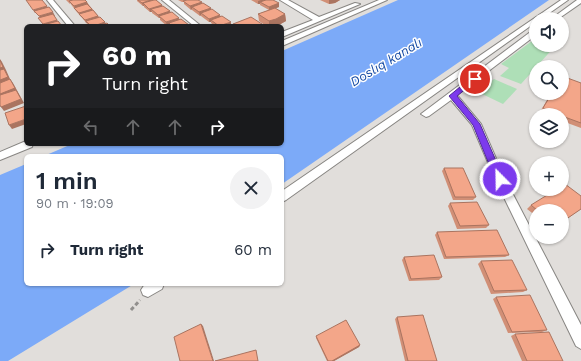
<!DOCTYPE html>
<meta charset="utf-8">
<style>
:root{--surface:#fff;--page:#f2f2f3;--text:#1f2937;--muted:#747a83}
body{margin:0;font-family:"Work Sans",sans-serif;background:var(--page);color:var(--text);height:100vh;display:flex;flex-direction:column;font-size:15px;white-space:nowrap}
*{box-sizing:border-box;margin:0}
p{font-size:13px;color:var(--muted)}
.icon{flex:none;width:22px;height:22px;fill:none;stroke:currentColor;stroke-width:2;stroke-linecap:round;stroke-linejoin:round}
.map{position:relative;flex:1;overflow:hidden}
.side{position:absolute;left:24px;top:154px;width:260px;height:132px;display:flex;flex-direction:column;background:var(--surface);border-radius:6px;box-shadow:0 1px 3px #0004}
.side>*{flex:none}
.guide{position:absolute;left:24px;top:24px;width:260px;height:122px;border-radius:6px;box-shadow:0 1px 3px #0004;background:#202124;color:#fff;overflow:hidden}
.buttons{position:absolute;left:529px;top:12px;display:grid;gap:8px}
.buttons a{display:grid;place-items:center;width:40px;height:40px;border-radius:50%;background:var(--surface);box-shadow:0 1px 3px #0004;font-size:20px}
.pin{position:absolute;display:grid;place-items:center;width:34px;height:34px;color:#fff;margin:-17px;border:2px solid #fff;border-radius:50%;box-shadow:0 1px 4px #0007}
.me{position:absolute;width:44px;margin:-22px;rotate:337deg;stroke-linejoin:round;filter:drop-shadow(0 0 3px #0008)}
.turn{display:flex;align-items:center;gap:14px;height:84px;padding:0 12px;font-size:18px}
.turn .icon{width:52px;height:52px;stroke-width:2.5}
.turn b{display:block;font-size:28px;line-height:34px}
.lanes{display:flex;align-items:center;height:38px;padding:0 12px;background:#0003;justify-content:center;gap:20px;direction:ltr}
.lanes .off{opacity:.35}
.round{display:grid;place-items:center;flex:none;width:42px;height:42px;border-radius:21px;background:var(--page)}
.head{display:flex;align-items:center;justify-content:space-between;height:68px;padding:0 12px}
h1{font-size:24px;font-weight:600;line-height:30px}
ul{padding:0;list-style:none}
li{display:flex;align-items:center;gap:12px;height:56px;padding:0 12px}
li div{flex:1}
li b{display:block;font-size:15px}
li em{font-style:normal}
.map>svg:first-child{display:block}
.green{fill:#aedfb7}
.water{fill:#7caaf8}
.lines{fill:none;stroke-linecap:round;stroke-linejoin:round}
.street-casing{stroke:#888683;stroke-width:2}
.path{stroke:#918f8d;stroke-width:3;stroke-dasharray:4 2.5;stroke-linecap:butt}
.street{fill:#fff;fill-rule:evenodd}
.wall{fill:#d18f76}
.shaded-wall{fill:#aa7460}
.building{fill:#f3a689;stroke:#aa7460}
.route{fill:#7c3aed;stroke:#51269a}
.labels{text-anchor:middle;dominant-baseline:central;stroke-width:3;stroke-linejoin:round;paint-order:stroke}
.far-water-label{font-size:13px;font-style:italic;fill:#154aa3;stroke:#fff}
</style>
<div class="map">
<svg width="581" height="361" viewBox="0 0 581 361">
<rect width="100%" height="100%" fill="#e1dedb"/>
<!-- green -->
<g class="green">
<path d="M536 38V45H556L521 84 500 76 509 68 501 64Z"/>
<path d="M494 79 517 89 503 104 478 92Z"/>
</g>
<!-- water -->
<g class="water">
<path d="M398 0H549L282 184V156H44L72 144H282V51Z"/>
<path d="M26 164V284H134L8 361H0V175Z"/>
</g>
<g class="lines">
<defs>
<g id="street">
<path d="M47 0H53L75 26H68Z"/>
<path d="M162 0H169L201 26H194Z"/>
<path d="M280 0H288L319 17 355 3 360 4 282 37V32L313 20Z"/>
<path d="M379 0H387L282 46V41Z"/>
<path d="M561 0H568L541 19H536V22L286 200 282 202V191Z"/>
<path d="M577 0H581V3L558 19H551Z"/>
<path d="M533 30H536V35L457 95 481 124 505 179 581 325V349L576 346 495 179 472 125 451 100 429 116 426 117 421 114Z"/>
<path d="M26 141V144H33L32 147 0 160V152Z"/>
<path d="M145 284H164L162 289 148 297 143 295 141 290Z"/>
</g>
</defs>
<!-- street casing -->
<use href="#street" class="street-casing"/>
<!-- path -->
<path class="path" d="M131 310 140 300"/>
<!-- street -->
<use href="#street" class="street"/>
</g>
<!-- wall -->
<g class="wall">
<path d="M66 0H85L99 17 106 24 110 26H89L76 11 70 3V4Z"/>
<path d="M137 0H156L162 5V6L170 11 171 13 179 20 189 26H169V25L167 26 160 20V18H159L152 13V12H150L144 7V6H143L137 1Z"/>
<path d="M178 0H198L231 25 229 26H215L211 23V22H209L201 16V15L200 16 192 10V9L191 10 184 4V2H182Z"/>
<path d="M251 0H273L279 7 275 8 285 14 286 21 277 26H266L259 21 258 14 269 10 260 5V4H258Z"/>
<path d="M320 0H340L335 3 329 4Z"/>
<path d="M581 83V128L562 121V115H548L540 112 551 93H562Z"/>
<path d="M444 168 476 197 473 200H453L442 171Z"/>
<path d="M581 196V209L562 222V211H536V216L527 209 531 205Z"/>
<path d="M450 203 489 225 486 228 457 229 448 206Z"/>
<path d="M437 232 509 255 505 257 444 259 435 235Z"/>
<path d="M404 257 442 277 439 280 409 281 402 260Z"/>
<path d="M481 261 527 290 523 292 491 294 478 264Z"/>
<path d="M496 297 547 330 542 332 508 333 493 299Z"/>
<path d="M397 317 437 361H405L395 319Z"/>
<path d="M515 334 563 361H522L511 336Z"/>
<path d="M316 336 360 345 359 347 334 361H327L316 338Z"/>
</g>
<!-- shaded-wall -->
<g class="shaded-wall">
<path d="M151 0H154L143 3 144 6H143L142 3Z"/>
<path d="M261 0H268L260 2V4H258V1Z"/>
<path d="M329 0H340L335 3 329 4Z"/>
<path d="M87 2 89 6 76 9 74 6Z"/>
<path d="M202 2 203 6 192 7V9L191 10 190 6Z"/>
<path d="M279 3V7L269 11V7Z"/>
<path d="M162 5 163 8 151 9 152 12H150L149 9Z"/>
<path d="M47 6 49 10 35 13 33 10Z"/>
<path d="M211 8V12L201 13V15L200 16 199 12Z"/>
<path d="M92 9 94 13 79 14 81 17 79 13Z"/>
<path d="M170 11 171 14 159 16 160 18H159L158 15Z"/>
<path d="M53 12 55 16 41 20 39 16Z"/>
<path d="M285 14 286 21 277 26H269V21Z"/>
<path d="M220 15 221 18 211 20V22H209V19Z"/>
<path d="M98 16 100 19 86 21 87 23H86L85 20Z"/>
<path d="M179 18 180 21 169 23V25L167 26 166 22Z"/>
<path d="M57 20 59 23 44 26 43 24Z"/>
<path d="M105 22 107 26H94Z"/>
<path d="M231 22V25L229 26H219Z"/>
<path d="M0 59 2 62 6 70 10 79 13 83 24 103 4 111 1 107 0 98Z"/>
<path d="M26 119V124L12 129 9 125Z"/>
<path d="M201 324 203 326 214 361H213Z"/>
<path d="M360 345 359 347 334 361H332Z"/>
</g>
<!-- building -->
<g class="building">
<path d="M26 0H42L47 6 33 10Z"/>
<path d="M73 0H85L87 2 74 6 69 1Z"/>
<path d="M138 0H151L142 3Z"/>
<path d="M154 0H156L162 5 149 9 143 3Z"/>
<path d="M187 0H198L202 2 190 6 183 1Z"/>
<path d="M266 0H273L279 3 269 7 260 2Z"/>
<path d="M203 3 211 8 199 12 192 7Z"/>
<path d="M87 4 92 9 79 13 74 8Z"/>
<path d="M163 6 170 11 158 15 151 9Z"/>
<path d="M49 7 53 12 39 16 34 11Z"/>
<path d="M275 8 285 14 276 19 269 21 258 14Z"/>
<path d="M212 9 220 15 209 19 201 13Z"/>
<path d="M93 10 98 16 85 20 79 14Z"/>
<path d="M172 12 179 18 166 22 159 16Z"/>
<path d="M53 14 57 20 43 24 38 18Z"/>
<path d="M222 16 231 22 219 26 211 20Z"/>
<path d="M100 17 105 22 94 26H91L86 21Z"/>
<path d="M251 17 262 24 258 26H236L233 24Z"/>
<path d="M181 19 189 25 186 26H172L169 23Z"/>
<path d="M58 21 62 26H44L43 25Z"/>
<path d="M107 23 110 26H98Z"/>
<path d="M0 60 3 67 0 68Z"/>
<path d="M4 69 8 77 0 80V70Z"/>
<path d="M562 76 581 83V123L562 116V115H560L543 108 552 93H562Z"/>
<path d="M10 79 15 88 0 94V83Z"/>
<path d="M16 90 21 99 1 107 0 105V95Z"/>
<path d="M26 106V119L9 125 5 113Z"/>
<path d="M444 168H463L476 197H455Z"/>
<path d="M565 184 581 196V209L562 222V211H538L531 205 557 189H562V186Z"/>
<path d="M477 202 489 225 460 226 450 203Z"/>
<path d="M497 230 509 255 446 257 437 232Z"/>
<path d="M434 255 442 277 411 279 404 257Z"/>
<path d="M512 260 527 290 494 291 481 261Z"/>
<path d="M530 295 547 330 512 332 496 297Z"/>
<path d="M423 315 437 361H408L397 317Z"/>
<path d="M346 320 360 345 332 361H328L316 336Z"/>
<path d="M201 324 213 361H180L174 337Z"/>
<path d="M549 332 563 361H527L515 334Z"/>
<path d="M256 350 258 361H215Z"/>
</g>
<!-- route -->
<path class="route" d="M472 77 478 79 457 96 480 124 504 179 500 182 495 179 473 125 449 96Z"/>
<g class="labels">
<!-- far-water labels -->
<g class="far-water-label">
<text transform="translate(386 62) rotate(-31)">Doslıq kanalı</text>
</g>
</g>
</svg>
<div class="buttons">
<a><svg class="icon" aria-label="sound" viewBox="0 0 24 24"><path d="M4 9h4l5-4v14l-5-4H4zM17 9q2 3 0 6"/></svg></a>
<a><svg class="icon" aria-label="search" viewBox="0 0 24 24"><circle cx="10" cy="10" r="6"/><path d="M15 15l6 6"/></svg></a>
<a><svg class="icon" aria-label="layers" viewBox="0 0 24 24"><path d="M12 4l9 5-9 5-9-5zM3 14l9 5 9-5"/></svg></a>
<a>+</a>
<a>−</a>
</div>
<div class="pin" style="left:475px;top:79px;background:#d93025"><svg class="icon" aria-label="arrive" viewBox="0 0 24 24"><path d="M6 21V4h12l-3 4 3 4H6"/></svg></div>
<svg class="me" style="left:500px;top:179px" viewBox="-20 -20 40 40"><circle r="17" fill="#7c3aed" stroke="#fff" stroke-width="3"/><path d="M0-11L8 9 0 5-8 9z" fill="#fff"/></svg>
<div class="guide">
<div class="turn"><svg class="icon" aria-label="right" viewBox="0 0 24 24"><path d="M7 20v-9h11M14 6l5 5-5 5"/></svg><div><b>60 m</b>Turn right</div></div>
<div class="lanes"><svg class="icon off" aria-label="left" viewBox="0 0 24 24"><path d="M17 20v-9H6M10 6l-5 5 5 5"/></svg><svg class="icon off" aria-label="ahead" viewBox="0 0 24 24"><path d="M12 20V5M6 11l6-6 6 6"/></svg><svg class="icon off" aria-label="ahead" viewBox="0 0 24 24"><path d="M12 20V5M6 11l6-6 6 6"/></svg><svg class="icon" aria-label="right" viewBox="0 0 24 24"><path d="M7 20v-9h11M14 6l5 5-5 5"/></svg></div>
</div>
<section class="side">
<div class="head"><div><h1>1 min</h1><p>90 m · 19:09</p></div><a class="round"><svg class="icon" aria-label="close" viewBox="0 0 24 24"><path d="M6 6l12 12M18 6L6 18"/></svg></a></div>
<ul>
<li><svg class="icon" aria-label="right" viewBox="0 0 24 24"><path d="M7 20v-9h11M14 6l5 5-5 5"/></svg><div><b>Turn right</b></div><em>60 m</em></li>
</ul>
</section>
</div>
